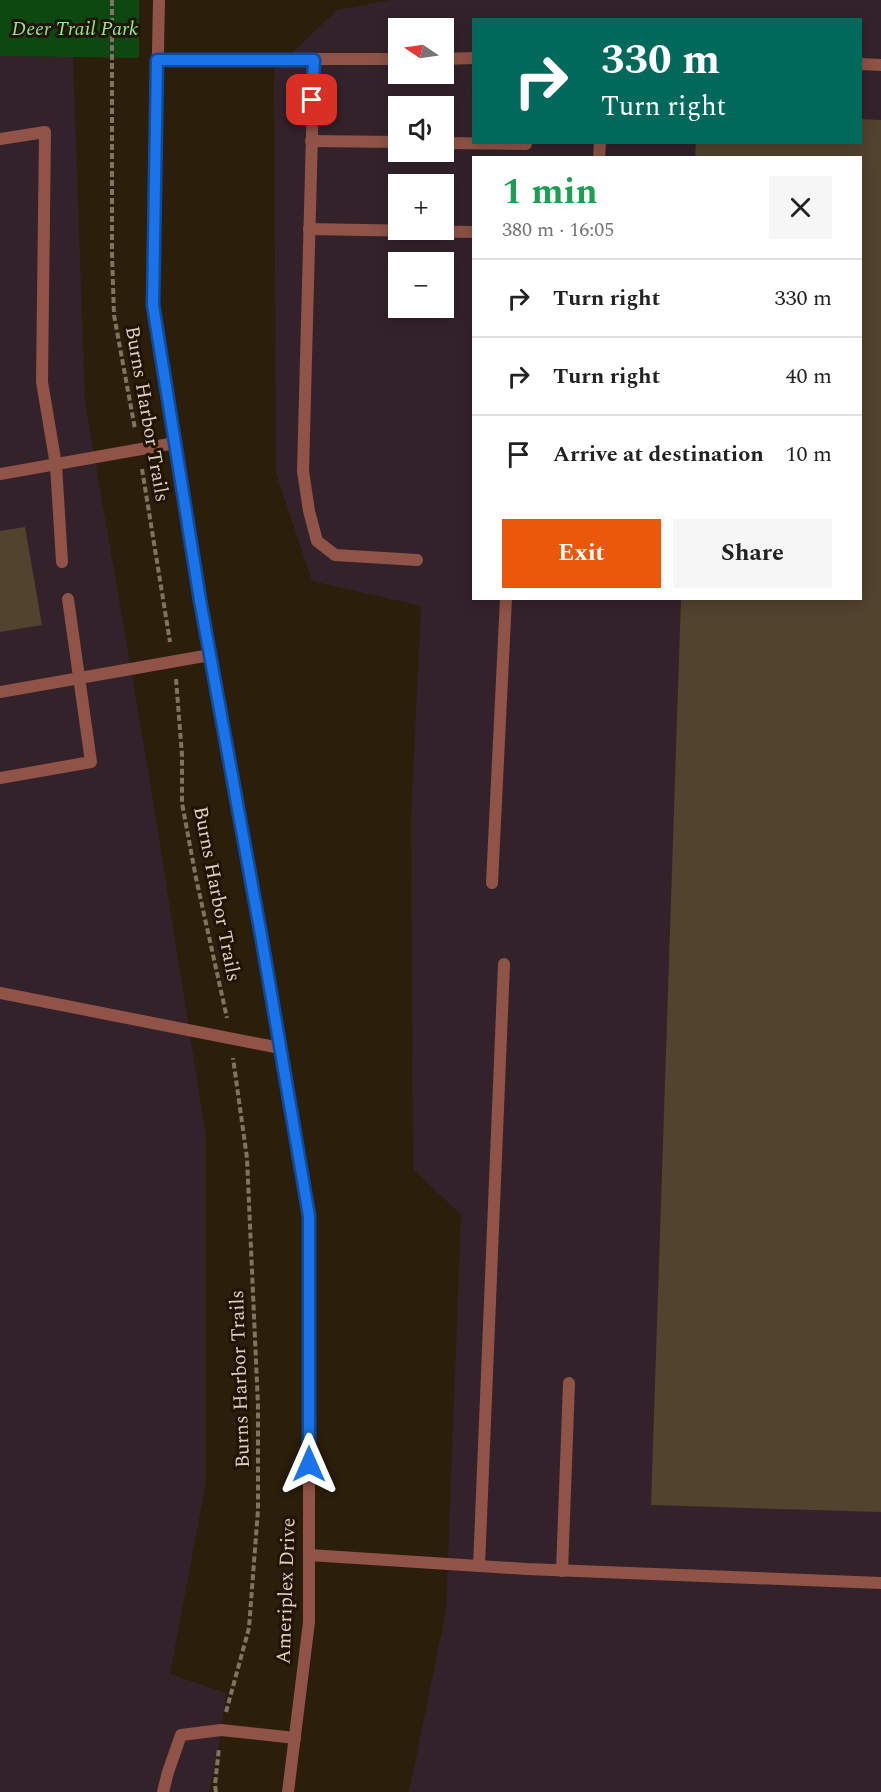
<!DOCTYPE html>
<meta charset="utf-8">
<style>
:root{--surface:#fff;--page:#f6f6f6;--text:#222;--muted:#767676;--line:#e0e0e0;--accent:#ea580c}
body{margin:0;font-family:Spectral,serif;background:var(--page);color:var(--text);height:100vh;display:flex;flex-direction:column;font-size:22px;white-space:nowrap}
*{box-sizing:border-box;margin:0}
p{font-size:20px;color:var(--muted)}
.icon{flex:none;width:33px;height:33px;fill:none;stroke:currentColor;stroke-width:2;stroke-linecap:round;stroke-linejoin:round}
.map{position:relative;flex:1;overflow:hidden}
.sheet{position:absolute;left:472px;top:156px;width:390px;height:444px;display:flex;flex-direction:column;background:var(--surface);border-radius:0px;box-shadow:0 3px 15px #0003}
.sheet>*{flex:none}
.top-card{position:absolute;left:472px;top:18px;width:390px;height:126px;border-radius:0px;box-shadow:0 3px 15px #0003;background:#00695c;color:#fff;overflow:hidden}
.needle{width:39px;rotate:283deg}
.controls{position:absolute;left:388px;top:18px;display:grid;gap:12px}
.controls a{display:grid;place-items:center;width:66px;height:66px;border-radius:0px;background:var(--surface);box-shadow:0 3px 15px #0003;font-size:30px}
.pin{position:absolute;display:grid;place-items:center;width:51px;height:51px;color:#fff;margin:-26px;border-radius:12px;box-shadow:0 3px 9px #0006}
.me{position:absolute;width:66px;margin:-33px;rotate:0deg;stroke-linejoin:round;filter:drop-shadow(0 0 4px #0008)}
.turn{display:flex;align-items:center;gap:21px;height:126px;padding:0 30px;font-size:27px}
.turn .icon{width:78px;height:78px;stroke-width:2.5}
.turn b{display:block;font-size:42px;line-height:51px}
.round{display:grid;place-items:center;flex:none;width:63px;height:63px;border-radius:0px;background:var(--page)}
.summary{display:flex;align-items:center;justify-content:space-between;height:102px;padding:0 30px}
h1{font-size:36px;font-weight:700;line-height:45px;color:#1e9e55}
.cta{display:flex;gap:12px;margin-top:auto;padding:12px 30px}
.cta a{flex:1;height:69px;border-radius:0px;background:var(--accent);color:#fff;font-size:24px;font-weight:700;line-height:69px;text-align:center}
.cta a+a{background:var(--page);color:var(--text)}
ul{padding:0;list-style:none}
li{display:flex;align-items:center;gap:18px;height:78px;padding:0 30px;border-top:2px solid var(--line)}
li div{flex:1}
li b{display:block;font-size:22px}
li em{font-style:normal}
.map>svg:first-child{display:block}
.industrial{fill:#33222a;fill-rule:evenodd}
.green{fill:#0e4811}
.building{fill:#51432e}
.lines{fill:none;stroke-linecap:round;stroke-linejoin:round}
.path{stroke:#7f7464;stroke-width:4;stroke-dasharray:6 3;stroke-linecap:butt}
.service{stroke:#905347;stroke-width:12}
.minor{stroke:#905347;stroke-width:12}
.route-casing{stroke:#114b97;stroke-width:15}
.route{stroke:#1a73e8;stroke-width:10}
.labels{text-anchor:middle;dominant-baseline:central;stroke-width:6;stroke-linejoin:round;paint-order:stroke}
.park-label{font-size:20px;font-style:italic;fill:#8fec8e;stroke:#211403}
.street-label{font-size:20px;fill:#d9d0c4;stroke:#211403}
</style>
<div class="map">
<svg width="881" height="1792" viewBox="0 0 881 1792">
<rect width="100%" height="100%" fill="#2b1e0a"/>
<!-- industrial -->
<g class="industrial">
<path d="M390 0H881V1792H409L446 1610 461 1215 413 1169 411 818 421 606 312 581 276 473 274 70 337 10ZM474 20H861V142H474ZM399 28H444V74H399ZM399 106H444V152H399ZM474 158H861V598H474ZM399 184H444V230H399ZM399 262H444V308H399Z"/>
<path d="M0 56 73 57 85 401 149 775 206 1136V1482L170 1674 226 1693 218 1755 209 1792H0Z"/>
</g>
<!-- green -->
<path class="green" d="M0 0H139V58L0 56Z"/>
<!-- building -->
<g class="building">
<path d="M861 119 881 120V1512L651 1505 681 598H861V158H695L696 142H861Z"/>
<path d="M25 527 42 625 0 632V531Z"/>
</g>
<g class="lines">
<!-- path -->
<g class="path">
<path d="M112 0V254L114 315 135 429"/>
<path d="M142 469 170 642"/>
<path d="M176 679 182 755V803L196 878 227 1018"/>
<path d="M226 1712 249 1628 258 1510V1406L247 1158 233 1058"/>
<path d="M216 1792 215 1785 219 1748"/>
</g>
<!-- service -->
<g class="service">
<path d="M157 59H399"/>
<path d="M444 59 474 58"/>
<path d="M314 60 303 471 309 511 317 541 335 555 417 560"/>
<path d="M861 64 881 65"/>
<path d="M0 139 45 132 42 382 56 465 62 562"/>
<path d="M311 141 399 142"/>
<path d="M444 143 526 144"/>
<path d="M599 158 600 142"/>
<path d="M309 229 474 232"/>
<path d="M0 474 175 443"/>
<path d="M0 692 210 655"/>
<path d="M0 778 91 762 68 599"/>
<path d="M492 883 506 598"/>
<path d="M0 993 280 1048"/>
<path d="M309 1555 527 1569 881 1583"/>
<path d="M479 1566 504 964"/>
<path d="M562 1571 569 1383"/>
<path d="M163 1792 168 1772 181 1735 221 1730 295 1738"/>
</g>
<!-- minor -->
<path class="minor" d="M159 0 153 305 200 600 261 935 309 1216V1622L288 1792"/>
</g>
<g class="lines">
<defs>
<path id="route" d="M309 1464V1216L261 935 200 600 153 305 157 60H314L312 100"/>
</defs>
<!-- route casing -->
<use href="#route" class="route-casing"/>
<!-- route -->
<use href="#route" class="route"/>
</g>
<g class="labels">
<!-- park labels -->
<g class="park-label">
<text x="75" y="29">Deer Trail Park</text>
</g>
<!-- street labels -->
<g class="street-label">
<text transform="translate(147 414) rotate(80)">Burns Harbor Trails</text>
<text transform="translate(217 894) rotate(79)">Burns Harbor Trails</text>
<text transform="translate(240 1379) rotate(-92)">Burns Harbor Trails</text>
<text transform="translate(286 1591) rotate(-88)">Ameriplex Drive</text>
</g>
</g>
</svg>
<div class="controls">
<a><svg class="needle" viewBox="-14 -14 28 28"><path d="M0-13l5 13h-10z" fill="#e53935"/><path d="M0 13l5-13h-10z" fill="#767676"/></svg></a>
<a><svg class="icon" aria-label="sound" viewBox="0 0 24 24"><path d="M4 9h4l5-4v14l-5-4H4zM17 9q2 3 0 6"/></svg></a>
<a>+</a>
<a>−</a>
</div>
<div class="pin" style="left:312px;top:100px;background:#d93025"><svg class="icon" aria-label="arrive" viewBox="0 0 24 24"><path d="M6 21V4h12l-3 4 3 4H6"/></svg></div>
<svg class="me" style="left:309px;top:1464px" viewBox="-20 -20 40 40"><path d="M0-17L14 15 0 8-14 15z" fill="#1a73e8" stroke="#fff" stroke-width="4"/></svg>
<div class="top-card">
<div class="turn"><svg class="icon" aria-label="right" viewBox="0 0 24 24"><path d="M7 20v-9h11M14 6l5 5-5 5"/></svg><div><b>330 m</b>Turn right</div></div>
</div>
<section class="sheet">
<div class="summary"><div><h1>1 min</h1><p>380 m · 16:05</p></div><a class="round"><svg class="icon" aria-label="close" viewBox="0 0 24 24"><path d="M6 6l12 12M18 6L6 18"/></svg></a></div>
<ul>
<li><svg class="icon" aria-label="right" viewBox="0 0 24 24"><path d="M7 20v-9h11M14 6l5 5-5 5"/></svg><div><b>Turn right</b></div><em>330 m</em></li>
<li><svg class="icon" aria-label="right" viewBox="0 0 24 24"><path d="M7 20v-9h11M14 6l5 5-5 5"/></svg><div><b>Turn right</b></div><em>40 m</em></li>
<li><svg class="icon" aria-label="arrive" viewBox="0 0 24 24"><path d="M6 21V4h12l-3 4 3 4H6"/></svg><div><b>Arrive at destination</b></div><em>10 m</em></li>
</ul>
<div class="cta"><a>Exit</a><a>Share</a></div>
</section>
</div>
